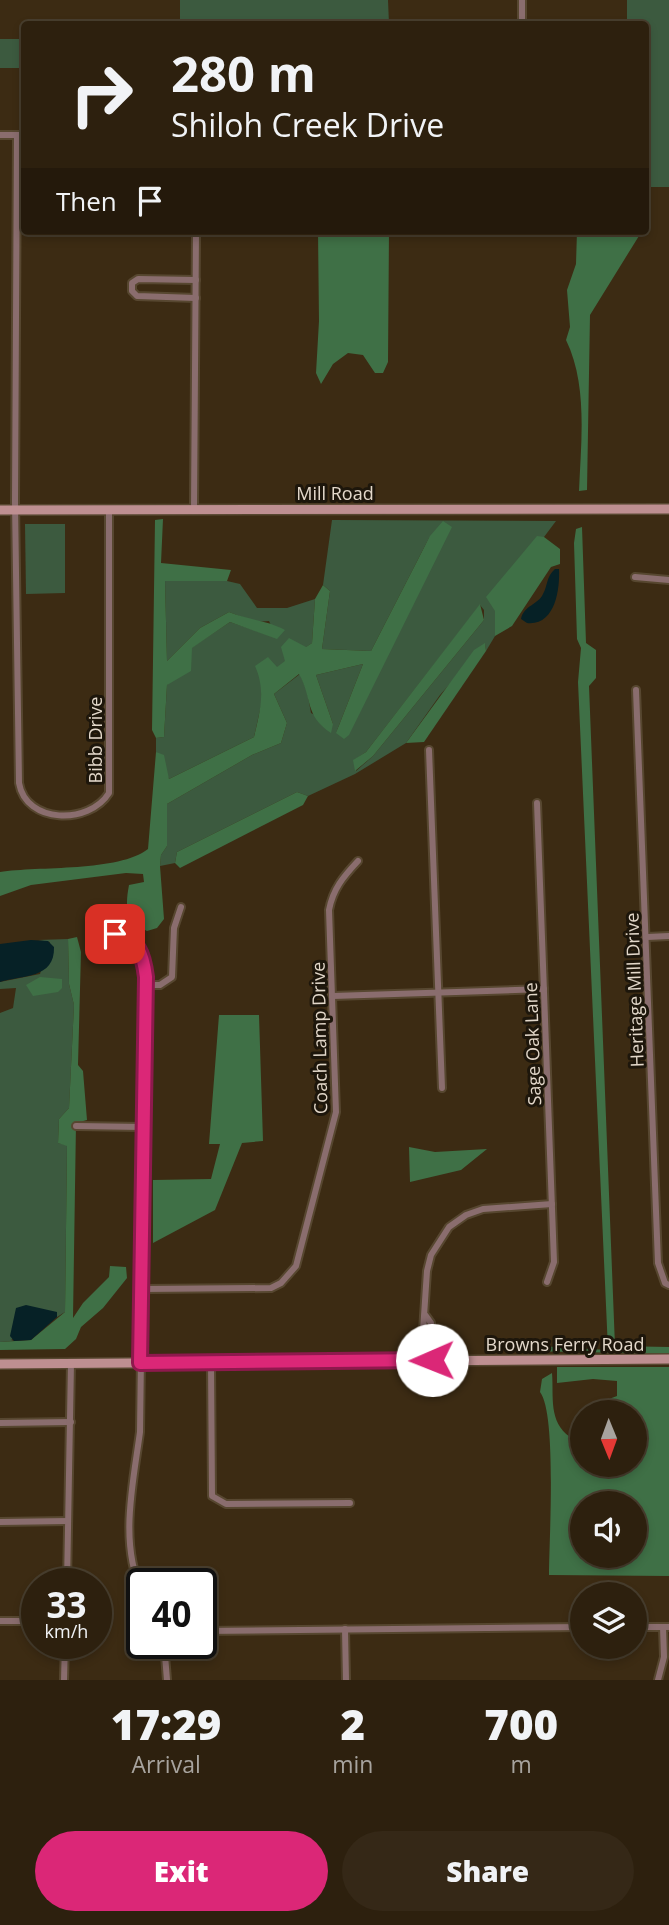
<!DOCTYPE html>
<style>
:root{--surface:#2d200e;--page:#352817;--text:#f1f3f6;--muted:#a7a39e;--line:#483e2e;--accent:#db2777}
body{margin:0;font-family:"Open Sans",sans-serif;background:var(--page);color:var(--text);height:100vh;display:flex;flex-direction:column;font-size:26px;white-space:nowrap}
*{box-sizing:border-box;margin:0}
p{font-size:23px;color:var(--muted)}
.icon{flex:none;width:38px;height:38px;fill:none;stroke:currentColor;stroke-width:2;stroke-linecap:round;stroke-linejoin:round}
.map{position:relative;height:1680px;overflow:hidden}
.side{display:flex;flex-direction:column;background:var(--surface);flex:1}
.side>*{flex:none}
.top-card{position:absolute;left:21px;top:21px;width:628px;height:214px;border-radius:7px;box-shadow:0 4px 10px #0003,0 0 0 2px var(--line);background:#2d200e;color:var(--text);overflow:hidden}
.needle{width:46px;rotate:179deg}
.controls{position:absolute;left:570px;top:1400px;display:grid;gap:14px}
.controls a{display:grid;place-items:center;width:77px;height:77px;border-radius:50%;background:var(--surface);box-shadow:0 4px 10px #0003,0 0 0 2px var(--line);font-size:35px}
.speed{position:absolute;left:21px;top:1568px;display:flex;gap:14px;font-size:35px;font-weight:700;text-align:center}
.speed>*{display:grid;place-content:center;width:91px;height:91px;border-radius:50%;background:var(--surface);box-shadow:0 4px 10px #0003,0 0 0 2px var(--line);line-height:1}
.speed small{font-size:18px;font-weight:400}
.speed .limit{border:4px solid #111;border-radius:10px;background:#fff;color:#111}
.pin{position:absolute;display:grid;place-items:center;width:60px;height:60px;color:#fff;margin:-30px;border-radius:14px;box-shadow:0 4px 10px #0006}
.me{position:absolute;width:77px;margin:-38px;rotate:269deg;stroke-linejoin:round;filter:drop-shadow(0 0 5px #0008)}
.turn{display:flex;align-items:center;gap:24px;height:147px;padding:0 35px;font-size:32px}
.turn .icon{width:91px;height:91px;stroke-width:2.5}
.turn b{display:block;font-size:49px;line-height:60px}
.then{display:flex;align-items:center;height:66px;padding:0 35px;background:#0003;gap:14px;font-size:26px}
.eta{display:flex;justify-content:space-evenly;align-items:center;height:119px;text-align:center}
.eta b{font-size:42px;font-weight:800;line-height:49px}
.primary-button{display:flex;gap:14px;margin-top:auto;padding:14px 35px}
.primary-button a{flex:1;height:80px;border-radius:42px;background:var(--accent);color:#fff;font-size:28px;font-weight:800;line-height:80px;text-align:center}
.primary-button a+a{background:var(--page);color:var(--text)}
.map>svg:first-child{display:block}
.green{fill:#3c5a3f;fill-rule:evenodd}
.forest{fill:#3f7046;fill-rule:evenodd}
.water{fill:#062126}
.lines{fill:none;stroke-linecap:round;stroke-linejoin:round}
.street-casing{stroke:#574730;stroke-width:10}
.secondary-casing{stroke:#574730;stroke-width:12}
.street{stroke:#8a6d6e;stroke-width:6}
.secondary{stroke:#be8f91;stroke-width:9}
.route-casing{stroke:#8e194d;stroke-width:18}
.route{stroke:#db2777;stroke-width:12}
.labels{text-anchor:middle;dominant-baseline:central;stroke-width:6;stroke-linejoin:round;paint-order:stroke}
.street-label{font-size:18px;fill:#e3d8ca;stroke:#1d160b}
</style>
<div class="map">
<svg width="669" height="1680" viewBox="0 0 669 1680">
<rect width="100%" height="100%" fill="#3c2b13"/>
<!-- green -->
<g class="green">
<path d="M180 0H388L389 24H180Z"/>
<path d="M627 0H669V187H646V24H627Z"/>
<rect x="0" y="39" width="24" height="29"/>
<path d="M332 520 556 521 544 537H537L495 611V636L486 651 485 644 440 695 406 743 355 774 308 796 297 792 177 852 175 863 160 866 161 855 167 846V804L252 755 281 743 287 723 274 694 300 674 307 691 311 713 333 724 316 675 363 664 336 733 430 536 371 651 322 649 330 591 323 585ZM480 605 484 610V620L373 756 356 771 354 760 366 752Z"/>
<path d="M25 524H65V593L26 594Z"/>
<path d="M165 581H227L240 584 257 608H287L315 599 312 643 261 679 262 701 254 737 169 779 156 752V738L164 737 167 685 191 648 230 622 277 638 269 621 255 622 229 612 200 628 167 661Z"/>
<path d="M68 939 69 984 74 1005 69 1108 59 1119 58 1143 67 1145 65 1312 57 1317V1312L11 1340 14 1341 0 1342V1013L13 1008 16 988 0 989V982L40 974 50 942 38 940Z"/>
</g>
<!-- forest -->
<g class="forest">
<path d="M318 231H389L388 362 383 373H375L363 355 348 353 333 364 321 384 316 373 319 321Z"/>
<path d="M577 231H642L590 315 587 490 579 491C581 442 588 385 566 340L570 327 567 290 576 264Z"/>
<path d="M163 519 161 563 231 570 227 581H165L167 661 200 628 229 612C248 620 267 620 285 630L277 639 230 622 192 648 191 671 167 685 164 737 156 738 152 730 155 520Z"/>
<path d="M443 521 452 527 349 735 344 739 336 733 363 664 316 675 333 724 331 733C304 715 313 699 299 674L274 694 287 723 281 743 252 755 167 804V846L161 855 160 866 164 919 157 928 147 931C125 921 125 907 129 885L144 882 143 874 126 873 31 885 0 896V872C38 866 119 872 148 849L156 752 164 755 169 779 254 737C260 712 266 690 255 666L268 657 277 667 285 661 281 647 289 638 306 647 312 643 315 599 323 585 330 591 322 649 371 651 430 536Z"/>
<path d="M582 527 586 643 596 650V678L589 686 615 1346 669 1347V1354L527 1351 538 1346 608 1350 578 682 581 648 577 639 574 543 576 529Z"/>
<path d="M537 536 544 537 560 549V564L551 567 512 626 495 636V611L486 597Z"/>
<path d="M480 604 484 620 373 756 355 771 353 760 366 752Z"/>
<path d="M485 643 486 651 424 742 406 743 474 650Z"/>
<path d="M297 792 308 796 303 805 180 868 175 863 177 852Z"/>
<path d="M77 937 81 952 78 1065 83 1071 87 1120 76 1123 73 1318 83 1303 109 1277 110 1266 126 1267 127 1278 103 1308 81 1327 76 1339 65 1349 0 1350V1342L31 1340 65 1312 67 1146 58 1143 59 1119 69 1108 74 1005 69 984 68 939Z"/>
<path d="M40 977 62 979V988L58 992 33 996 26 985Z"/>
<path d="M219 1015H259L263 1141 242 1143 215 1210 153 1243V1180L211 1179 220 1144H209Z"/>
<path d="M409 1147 435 1152 487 1149 461 1170 410 1182Z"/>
<path d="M557 1367H669V1576L549 1575C549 1541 557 1414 540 1392L542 1379 552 1373C554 1397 548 1421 570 1437L583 1430V1465H635V1412H622V1409L603 1410 601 1402 617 1396V1381L593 1379 557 1383ZM583 1503H635V1556H583Z"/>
</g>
<!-- water -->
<g class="water">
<path d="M555 569H559C560 590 555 626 527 623L521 619C524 605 538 605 543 594 548 585 546 577 555 569Z"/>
<path d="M31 940 48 941 54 947C55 979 22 975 0 982V944Z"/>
<path d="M26 1305 57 1312V1317L31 1340 14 1341 10 1336 16 1308Z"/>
</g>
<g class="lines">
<defs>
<g id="street">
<path d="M522 0V24"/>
<path d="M0 135H24"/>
<path d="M17 135 15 502 19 783C26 824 89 825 109 793V509"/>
<path d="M196 298 137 296 132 291V283L138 279 196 280"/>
<path d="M194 509 196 231"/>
<path d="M635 577 669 580"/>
<path d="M636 690 658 1263 665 1283 669 1285"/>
<path d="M429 750 442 1088"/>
<path d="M537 803 554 1262 547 1282"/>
<path d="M94 933C130 935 141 939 146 977L140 1432C133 1484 119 1543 142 1592"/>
<path d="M647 937 669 936"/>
<path d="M146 985H160L172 977 174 928 181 907"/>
<path d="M333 996 544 989"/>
<path d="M76 1126 143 1127"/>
<path d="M143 1289 271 1288 281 1283 296 1266 336 1112 329 910C333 889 343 877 358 861"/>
<path d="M426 1316 431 1323 432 1361"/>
<path d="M421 1361 427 1271 431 1255 449 1227 466 1215 483 1209 552 1204"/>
<path d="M211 1362 212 1496 226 1504 350 1503"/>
<path d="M0 1423 71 1422"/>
<path d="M0 1522 68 1521"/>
<path d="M67 1584 71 1363"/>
<path d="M0 1621H37"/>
<path d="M635 1627H669"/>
<path d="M345 1629 346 1680"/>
<path d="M201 1631 583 1627"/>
<path d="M164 1643 167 1680"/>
<path d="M64 1680 65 1643"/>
<path d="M658 1680 664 1657 663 1627"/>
</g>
<g id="secondary">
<path d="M0 510 669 509"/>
<path d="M0 1364 669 1359"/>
</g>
</defs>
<!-- street casing -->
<use href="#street" class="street-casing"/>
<!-- secondary casing -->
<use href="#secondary" class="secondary-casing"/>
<!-- street -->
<use href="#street" class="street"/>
<!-- secondary -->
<use href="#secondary" class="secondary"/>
</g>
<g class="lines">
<defs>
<path id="route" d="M115 934C139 940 143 954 146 977L140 1363 432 1360"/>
</defs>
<!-- route casing -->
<use href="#route" class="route-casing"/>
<!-- route -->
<use href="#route" class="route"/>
</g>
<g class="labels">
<!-- street labels -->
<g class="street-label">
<text x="335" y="493">Mill Road</text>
<text transform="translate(95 740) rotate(-90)">Bibb Drive</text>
<text transform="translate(634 990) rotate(-92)">Heritage Mill Drive</text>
<text transform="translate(319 1038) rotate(-91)">Coach Lamp Drive</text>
<text transform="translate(532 1044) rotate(-92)">Sage Oak Lane</text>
<text x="565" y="1344">Browns Ferry Road</text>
</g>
</g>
</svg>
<div class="controls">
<a><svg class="needle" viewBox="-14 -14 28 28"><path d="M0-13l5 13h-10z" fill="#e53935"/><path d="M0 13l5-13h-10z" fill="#a7a39e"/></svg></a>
<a><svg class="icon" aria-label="sound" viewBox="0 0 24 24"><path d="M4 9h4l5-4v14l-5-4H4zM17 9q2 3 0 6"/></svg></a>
<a><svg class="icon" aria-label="layers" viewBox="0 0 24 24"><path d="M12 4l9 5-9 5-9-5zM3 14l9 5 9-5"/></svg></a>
</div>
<div class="speed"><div>33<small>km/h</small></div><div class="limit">40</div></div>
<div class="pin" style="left:115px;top:934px;background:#d93025"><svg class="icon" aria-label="arrive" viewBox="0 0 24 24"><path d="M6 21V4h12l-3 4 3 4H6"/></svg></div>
<svg class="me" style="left:432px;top:1360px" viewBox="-20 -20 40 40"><circle r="19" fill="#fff"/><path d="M0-13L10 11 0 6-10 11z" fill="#db2777"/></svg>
<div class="top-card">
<div class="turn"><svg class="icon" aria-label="right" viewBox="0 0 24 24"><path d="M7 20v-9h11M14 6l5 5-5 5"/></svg><div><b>280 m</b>Shiloh Creek Drive</div></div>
<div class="then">Then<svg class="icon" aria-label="arrive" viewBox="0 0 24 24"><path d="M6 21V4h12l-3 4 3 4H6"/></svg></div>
</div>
</div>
<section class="side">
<div class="eta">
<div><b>17:29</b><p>Arrival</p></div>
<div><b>2</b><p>min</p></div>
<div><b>700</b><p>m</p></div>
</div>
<div class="primary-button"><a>Exit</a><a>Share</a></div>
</section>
